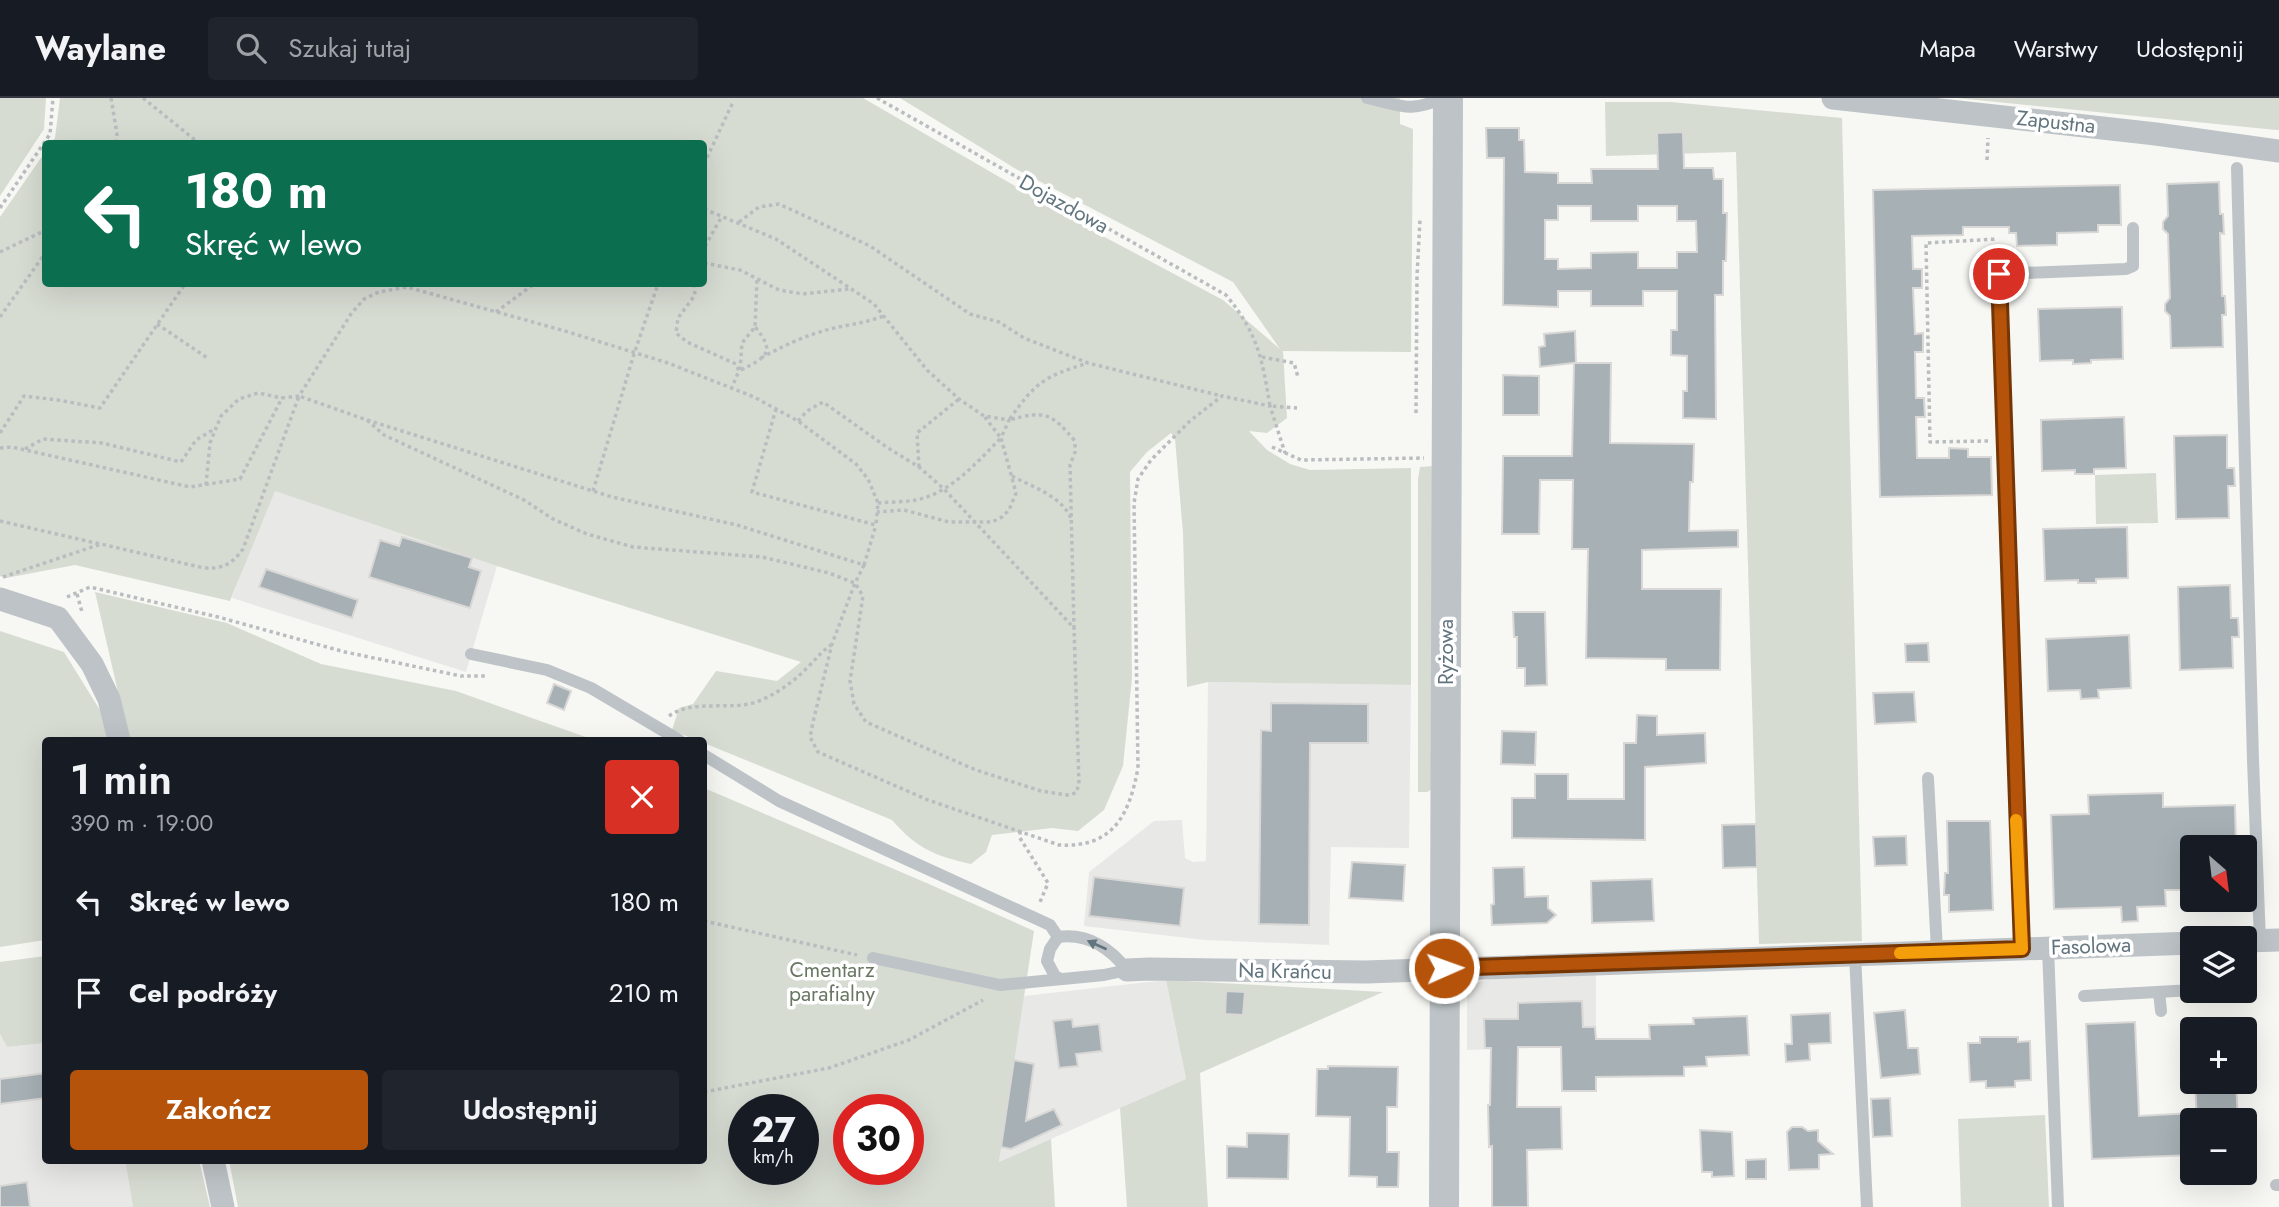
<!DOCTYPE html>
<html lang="pl">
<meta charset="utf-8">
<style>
:root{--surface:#171b24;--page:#20242c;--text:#f1f3f6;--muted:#9ea1a6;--line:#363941;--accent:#b45309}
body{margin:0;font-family:Jost,sans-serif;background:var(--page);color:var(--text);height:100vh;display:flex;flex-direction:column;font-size:26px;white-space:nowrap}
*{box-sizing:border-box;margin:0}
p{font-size:23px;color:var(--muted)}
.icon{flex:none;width:38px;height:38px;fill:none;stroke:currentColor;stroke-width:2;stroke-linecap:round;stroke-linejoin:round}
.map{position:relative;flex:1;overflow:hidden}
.panel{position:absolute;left:42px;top:639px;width:665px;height:427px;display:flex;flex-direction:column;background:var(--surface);border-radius:7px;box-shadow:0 7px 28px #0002}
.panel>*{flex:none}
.banner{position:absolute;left:42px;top:42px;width:665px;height:147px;border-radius:7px;box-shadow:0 7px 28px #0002;background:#0b6e4f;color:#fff;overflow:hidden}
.needle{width:46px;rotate:152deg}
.tools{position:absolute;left:2180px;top:737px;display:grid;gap:14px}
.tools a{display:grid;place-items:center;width:77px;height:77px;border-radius:7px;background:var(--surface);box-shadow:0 7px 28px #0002;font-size:35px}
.speed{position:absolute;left:728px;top:996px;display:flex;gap:14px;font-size:35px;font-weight:700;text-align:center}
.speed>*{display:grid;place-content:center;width:91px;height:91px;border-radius:50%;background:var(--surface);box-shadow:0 7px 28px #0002;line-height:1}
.speed small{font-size:18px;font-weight:400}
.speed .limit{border:10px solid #d22;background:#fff;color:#111}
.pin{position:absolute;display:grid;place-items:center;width:60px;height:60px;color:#fff;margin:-30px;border:4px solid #fff;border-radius:50%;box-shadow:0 2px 7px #0007}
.me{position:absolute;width:77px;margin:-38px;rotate:88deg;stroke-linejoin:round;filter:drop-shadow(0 0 5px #0008)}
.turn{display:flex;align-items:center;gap:24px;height:147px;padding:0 28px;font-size:32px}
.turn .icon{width:91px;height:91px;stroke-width:2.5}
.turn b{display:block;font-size:49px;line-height:60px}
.round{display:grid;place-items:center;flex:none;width:74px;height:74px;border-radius:7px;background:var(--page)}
.headline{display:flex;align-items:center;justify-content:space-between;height:119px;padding:0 28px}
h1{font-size:42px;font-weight:600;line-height:52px}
.button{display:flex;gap:14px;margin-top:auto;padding:14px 28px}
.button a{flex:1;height:80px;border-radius:7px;background:var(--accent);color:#fff;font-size:28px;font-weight:600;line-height:80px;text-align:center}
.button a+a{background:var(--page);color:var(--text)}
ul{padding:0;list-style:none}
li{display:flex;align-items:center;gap:21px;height:91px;padding:0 28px}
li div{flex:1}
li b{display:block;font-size:26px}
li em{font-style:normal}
header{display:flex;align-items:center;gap:42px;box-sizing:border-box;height:98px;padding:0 35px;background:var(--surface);border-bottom:2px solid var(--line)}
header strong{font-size:33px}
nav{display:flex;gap:38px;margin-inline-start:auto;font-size:24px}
.search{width:490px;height:63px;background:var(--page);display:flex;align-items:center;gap:18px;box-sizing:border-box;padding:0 24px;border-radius:7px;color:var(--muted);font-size:26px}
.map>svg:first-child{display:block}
.built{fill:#e8e8e7}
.green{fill:#d7dcd3;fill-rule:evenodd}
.building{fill:#a7b1b5;stroke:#d9d8d6;stroke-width:2;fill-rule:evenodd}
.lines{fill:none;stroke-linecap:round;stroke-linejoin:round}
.path{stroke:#babdbf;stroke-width:3.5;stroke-dasharray:3.5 3.5;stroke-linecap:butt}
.service{stroke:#bdc3c6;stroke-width:12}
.minor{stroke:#bdc3c6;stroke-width:23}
.tertiary{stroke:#bdc3c6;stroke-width:30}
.oneway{fill:#62757e}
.route-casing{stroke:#753606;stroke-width:18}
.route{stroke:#b45309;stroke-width:12}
.slow{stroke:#f59e0b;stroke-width:12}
.labels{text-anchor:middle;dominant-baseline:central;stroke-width:7;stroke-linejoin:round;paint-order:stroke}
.street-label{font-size:21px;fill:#62757e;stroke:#fff}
.park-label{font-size:21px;fill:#677761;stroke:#fff}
</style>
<header>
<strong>Waylane</strong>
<div class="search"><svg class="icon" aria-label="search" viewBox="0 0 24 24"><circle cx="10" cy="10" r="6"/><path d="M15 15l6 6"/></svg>Szukaj tutaj</div>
<nav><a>Mapa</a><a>Warstwy</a><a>Udostępnij</a></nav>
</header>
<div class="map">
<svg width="2279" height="1109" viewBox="0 0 2279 1109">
<rect width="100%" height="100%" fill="#f7f7f4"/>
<!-- built -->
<g class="built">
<path d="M273 392 497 468 466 574 232 500Z"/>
<path d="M1208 584 1411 587 1409 750 1331 749 1329 847 1205 842 1084 828 1089 774 1154 723 1182 722 1185 760 1193 764 1206 763Z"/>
<path d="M1596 877V948L1467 952V898L1469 888 1491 880Z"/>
<path d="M1166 882 1186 981 999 1064 1024 898Z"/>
<path d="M0 936 7 949 45 945 46 1062H125L133 1109H0Z"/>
</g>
<!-- green -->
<g class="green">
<path d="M0 0H46L44 31 0 98Z"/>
<path d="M60 0H863L1084 128 1223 202 1280 251 1233 184 1016 71 900 0H1400V26L1413 31 1411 254 1283 253 1287 320 1267 335 1249 333 1267 352 1290 366 1310 372 1411 370V587L1208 584 1187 589 1183 435 1175 341 1171 335 1147 354 1130 374 1132 580 1123 668 1104 712 1078 733 1052 730 992 737 986 754 971 766C935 758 916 750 892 722L704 645V642H696L672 632 679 610 693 606 716 573 777 583 801 564 497 468 275 393 230 503 75 467 6 480 0 478V119L45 54 46 186H704V46L51 45 55 40Z"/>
<path d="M1957 0H2279V32H2276Z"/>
<path d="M1605 4H1671L1842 20 1862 843 1759 846 1736 54 1606 58Z"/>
<path d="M1434 368 1431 692 1427 694H1418V381L1420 369Z"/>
<path d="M2156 375 2158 425 2096 426 2095 377Z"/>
<path d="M95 494 227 525 321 566 456 593 594 642H129Z"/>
<path d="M0 533 64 554 103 617 108 642H46L45 842 0 849Z"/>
<path d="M704 690 929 786 1034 833 999 1064 1051 1041 1055 1109H238L229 1062H704ZM744 1012H803V1071H744ZM849 1012H908V1071H849Z"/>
<path d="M45 858V945L7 949 0 936V864Z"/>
<path d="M1166 882 1383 894 1200 975 1208 1109H1127L1120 1010 1186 981Z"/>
<path d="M2045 1017 2049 1109H1961L1958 1021Z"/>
<path d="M125 1062H199L210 1109H133Z"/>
</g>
<!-- building -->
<g class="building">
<path d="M1486 30H1519V42H1524L1525 74 1558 75V85H1592L1591 71H1658L1657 35 1683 34 1684 70H1713L1714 81H1723V115H1727L1726 163H1723V197H1715L1716 321 1683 320V293H1687V258L1671 257V232H1677V193H1643V208H1591V193H1558V209L1503 207 1504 60H1487ZM1558 108H1591V123H1638V108H1677V123H1696L1697 154H1677V170H1638V154L1591 155V170L1558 171V161H1545V122H1558Z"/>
<path d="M2219 84 2220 116H2223L2224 136 2220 135 2222 198H2225L2226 217H2222L2223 249 2171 250 2170 218 2165 213V206L2170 200 2168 136 2163 131V124L2168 118 2167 86Z"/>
<path d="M2120 87 2121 127H2098V134L2057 135V147L2017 148 2016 135H2009V129H1963V137L1912 138 1913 171H1922V190H1913L1915 236 1923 235V254H1915L1916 300H1924L1925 319H1916L1917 360H1949V350L1968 351V359H1991L1992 397 1880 399 1873 92Z"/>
<path d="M2122 209 2123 261 2091 262V265L2073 266V262L2040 263 2038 211Z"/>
<path d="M1575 233 1576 265H1611L1610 345 1694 346 1693 384H1690L1689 433 1738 432V449L1642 452V491H1721L1720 572H1666V561L1586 560 1588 451H1572L1573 382H1540L1539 436H1502L1503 358H1572L1574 265 1540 269 1539 249 1545 248 1544 236Z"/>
<path d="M1503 277 1539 278V317H1503Z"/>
<path d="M2124 319 2126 370 2094 371V376H2075V372L2042 373 2041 322Z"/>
<path d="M2227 337V370H2234L2235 388H2228L2229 420 2176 421 2174 338Z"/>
<path d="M2127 429 2128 480 2096 481V485H2078V482L2045 483 2043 431Z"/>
<path d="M402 439 472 460 469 469 481 473 470 510 369 479 380 442 399 448Z"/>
<path d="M266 471 358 502 352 520 259 489Z"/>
<path d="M2230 487 2231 520H2238L2239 539H2232L2233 570 2180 572 2178 489Z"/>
<path d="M1513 514H1545L1547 587 1525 588V570H1517V539H1514Z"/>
<path d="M2129 537 2131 590 2098 592 2099 600 2081 601 2080 592 2048 593 2046 541Z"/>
<path d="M1928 545 1929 564H1906L1905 546Z"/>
<path d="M554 586 571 593 564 612 547 605Z"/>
<path d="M1914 594 1916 624 1875 626 1873 595Z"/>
<path d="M1271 605 1368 606V645H1310L1309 827 1259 826 1261 632 1271 633Z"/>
<path d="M1637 617 1657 618V637L1705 635 1706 665 1645 669V742L1512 740V700H1535V676H1568V701H1624V645H1636Z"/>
<path d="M1502 633 1536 634 1535 667 1501 666Z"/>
<path d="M2163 695V709L2235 707 2236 749H2193V792H2165L2166 808 2137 809 2138 823 2122 824 2121 809 2054 811 2051 717 2089 716 2088 697Z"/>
<path d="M1947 723H1990L1993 812 1949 814V797H1944L1945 775H1948Z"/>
<path d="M1756 726 1757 769 1723 770 1722 727Z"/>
<path d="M1906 738 1907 767 1875 768 1873 739Z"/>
<path d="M1352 764 1405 767 1403 803 1349 800Z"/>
<path d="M1524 769 1525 799 1548 798V810L1556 817 1547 825 1492 827 1491 807 1494 806 1493 770Z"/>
<path d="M1094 779 1184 790 1180 828 1089 818Z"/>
<path d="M1652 781 1654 823 1592 825 1591 783Z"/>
<path d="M1226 893 1245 894 1243 917 1225 916Z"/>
<path d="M1582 903 1583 929H1595L1596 941H1650L1649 927 1694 926 1693 920 1747 918 1749 957 1706 959 1707 968 1684 969V978L1596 979V993H1562L1561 949H1518L1517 1009H1561L1562 1051 1527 1052 1528 1109H1492V1048L1489 1049 1488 1007H1490L1491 950H1485L1484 921H1518V905Z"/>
<path d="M1905 912 1908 950H1918L1920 976 1881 980 1874 915Z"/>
<path d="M1830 915 1831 945 1809 946 1810 962 1786 964 1785 946H1792L1791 917Z"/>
<path d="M1072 921 1073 929 1099 926 1102 953 1076 956 1078 968 1059 970 1053 923Z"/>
<path d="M2135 924 2139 1018 2193 1015V1057L2092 1061 2086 926Z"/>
<path d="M1980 939H2018V944L2030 943 2031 982 2015 983V989L1986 990V983L1970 984 1968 945H1980Z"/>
<path d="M1014 962 1034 966 1026 1023 1054 1011 1062 1027 1011 1051 1001 1049Z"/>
<path d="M1328 968 1398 969 1397 1009H1387V1054H1399L1398 1089H1377V1079L1349 1078 1350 1019 1316 1018 1317 971H1328Z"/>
<path d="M46 975V1000L0 1006V981Z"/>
<path d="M2195 984H2236L2238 1022H2197Z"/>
<path d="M1890 1000 1892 1038 1873 1039 1871 1001Z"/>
<path d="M1792 1029H1802L1808 1033 1818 1032V1043L1833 1056 1819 1057V1071L1789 1072 1787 1034Z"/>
<path d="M1700 1032 1732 1034 1734 1078 1712 1079V1074H1702Z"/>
<path d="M1247 1035 1289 1036 1288 1081 1227 1080V1048L1247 1049Z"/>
<path d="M1766 1061V1081H1746V1062Z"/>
<path d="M27 1084 30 1109H0V1088Z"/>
</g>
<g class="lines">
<!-- path -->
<g class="path">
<path d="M111 0 117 36 116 46"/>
<path d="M143 0 200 46"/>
<path d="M877 0 1226 197C1258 236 1262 260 1270 308L1297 310"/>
<path d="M1987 62 1988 40"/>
<path d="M704 66 733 4"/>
<path d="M0 110 50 36 53 0"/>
<path d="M704 111 776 141 874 206 927 272 959 301 984 318 1009 322 1001 340 1016 395 1009 412 1002 419 992 424H949L904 412 877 414"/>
<path d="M739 124 759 109 779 106 870 148 970 216 999 224 1024 240 1088 265 1222 298"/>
<path d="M0 154 46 132"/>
<path d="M704 162V150L722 118"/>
<path d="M704 165 740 172 779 192 803 196 849 191"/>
<path d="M694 186 695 197 678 220 676 235 687 244 736 266 739 273 732 289"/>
<path d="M496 214 534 186"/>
<path d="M0 219 46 154"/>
<path d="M157 226 209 261"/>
<path d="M1262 259 1294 265 1298 279"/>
<path d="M761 260C781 249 802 239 823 233 842 227 864 226 883 218"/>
<path d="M740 272 742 245 755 229 757 181"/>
<path d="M741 272C767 259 776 254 755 229"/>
<path d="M1416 315 1417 178 1420 121"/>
<path d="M367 322 384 337 524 402 553 421 587 436 633 449 762 459 829 475 855 485 863 498 850 583 854 606 866 624 976 672 1041 693 1067 697 1076 695 1079 686 1074 530"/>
<path d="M798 323 807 313 823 304 888 350 919 369 944 391 1074 530 1070 367 1075 354V343C1051 315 1046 312 1009 322 1036 284 1043 279 1088 265"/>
<path d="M0 335 24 298 58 302 100 310 185 186"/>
<path d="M1988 343 1930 344 1926 145 1997 141"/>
<path d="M1272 349 1301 362 1424 360"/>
<path d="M0 350 12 349 190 389 240 381 282 300 299 298 351 216 364 201 379 194 407 189 565 233 668 265 754 299 798 323 856 366 868 381 878 405 876 427 752 394 776 311"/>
<path d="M25 351 43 341 102 345 181 364 196 342 216 330"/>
<path d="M919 369 917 335 959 301"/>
<path d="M1012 378C1034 390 1060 397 1071 420"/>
<path d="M206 387 210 345 221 318 239 301 258 295 282 300"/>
<path d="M593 393 634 256 658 186"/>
<path d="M878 405C890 404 904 404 916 402 951 395 977 364 1001 340L984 318"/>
<path d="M0 423 100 446"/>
<path d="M864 467 855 485 832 546 813 624 810 639 818 654 928 702 1059 747C1113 750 1129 718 1138 670L1134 405 1138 381 1151 362 1190 323 1222 298 1270 308 1285 355"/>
<path d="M3 479 101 446 204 470C223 471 232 466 243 451L299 298 367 322 612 399 737 427 864 467 876 427"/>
<path d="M77 496 82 514"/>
<path d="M67 499 90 489 218 519 345 554 461 578H486"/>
<path d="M669 618C694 600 731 614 759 603 778 595 793 584 808 569 816 561 821 554 831 547"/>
<path d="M1020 733V740L1048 785 1040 804"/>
<path d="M704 823 857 857"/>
<path d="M704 994 829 970 909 942 983 902"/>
</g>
<!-- service -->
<g class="service">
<path d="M1367 0C1403 8 1408 15 1444 0"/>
<path d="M2237 70 2253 662 2260 843"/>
<path d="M471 556 547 572 591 590 679 642"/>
<path d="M704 657 779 703 1050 827 1058 839"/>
<path d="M1928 680 1937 853"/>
<path d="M1058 839 1050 851 1047 863 1055 878 1061 881"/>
<path d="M2048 850 2058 1109"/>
<path d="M2022 851 1999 176 2126 171 2133 168V130"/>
<path d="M1855 856 1867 1109"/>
<path d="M873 860 1000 887 1104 877 1127 872C1110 850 1087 835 1058 839"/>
<path d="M2159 894 2161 913"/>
<path d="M2084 898 2193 892"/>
<path d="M2276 1087H2279"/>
</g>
<!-- minor -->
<g class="minor">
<path d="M1833 0 2156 36 2279 53"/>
<path d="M0 501 58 520 92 566 109 601 119 642"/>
<path d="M2245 843 2279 842"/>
<path d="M1127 872 1149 871 1366 874 2193 845"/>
<path d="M213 1062 223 1109"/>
</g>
<!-- tertiary -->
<path class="tertiary" d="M1444 1109 1448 0"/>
</g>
<!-- one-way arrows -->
<defs><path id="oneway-solid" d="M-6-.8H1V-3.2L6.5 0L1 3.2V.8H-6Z" transform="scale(1.75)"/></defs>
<use class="oneway" href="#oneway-solid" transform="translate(1097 847) rotate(-156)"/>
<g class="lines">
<defs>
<path id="route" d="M1444 870 2022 851 1999 176"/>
</defs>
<!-- route casing -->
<use href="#route" class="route-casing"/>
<!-- route -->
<use href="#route" class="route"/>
<!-- slow -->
<path class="slow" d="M1900 855 2022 851 2016 722"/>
</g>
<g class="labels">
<!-- street labels -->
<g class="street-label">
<text transform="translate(2056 24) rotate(6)">Zapustna</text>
<text transform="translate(1064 106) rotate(29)">Dojazdowa</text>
<text transform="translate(1446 554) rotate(-90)">Ryżowa</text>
<text transform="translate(2091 848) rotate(-2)">Fasolowa</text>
<text transform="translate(1285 873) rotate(1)">Na Krańcu</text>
</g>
<!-- park labels -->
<g class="park-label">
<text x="832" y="872">Cmentarz<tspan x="832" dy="24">parafialny</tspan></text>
</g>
</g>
</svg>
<div class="tools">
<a><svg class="needle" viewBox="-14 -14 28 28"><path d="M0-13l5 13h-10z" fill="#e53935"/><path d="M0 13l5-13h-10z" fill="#9ea1a6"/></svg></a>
<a><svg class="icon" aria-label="layers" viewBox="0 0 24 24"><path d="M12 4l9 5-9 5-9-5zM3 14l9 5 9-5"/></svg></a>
<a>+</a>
<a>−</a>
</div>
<div class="speed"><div>27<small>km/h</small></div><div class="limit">30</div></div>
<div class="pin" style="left:1999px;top:176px;background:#d93025"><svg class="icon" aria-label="arrive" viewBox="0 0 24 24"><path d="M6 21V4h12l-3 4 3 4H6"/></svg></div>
<svg class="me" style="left:1444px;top:870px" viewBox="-20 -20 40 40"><circle r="17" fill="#b45309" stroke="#fff" stroke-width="3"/><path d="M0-11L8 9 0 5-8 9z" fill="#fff"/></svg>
<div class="banner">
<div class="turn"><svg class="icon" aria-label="left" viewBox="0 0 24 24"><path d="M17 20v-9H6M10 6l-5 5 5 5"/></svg><div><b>180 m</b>Skręć w lewo</div></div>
</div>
<section class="panel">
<div class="headline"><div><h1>1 min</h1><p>390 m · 19:00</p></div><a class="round" style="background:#d93025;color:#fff"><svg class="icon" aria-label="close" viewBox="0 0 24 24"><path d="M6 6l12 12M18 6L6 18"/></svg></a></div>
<ul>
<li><svg class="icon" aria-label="left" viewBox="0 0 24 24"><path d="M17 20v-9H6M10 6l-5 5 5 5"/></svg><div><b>Skręć w lewo</b></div><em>180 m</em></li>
<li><svg class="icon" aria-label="arrive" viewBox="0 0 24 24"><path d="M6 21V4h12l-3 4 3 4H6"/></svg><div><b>Cel podróży</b></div><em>210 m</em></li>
</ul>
<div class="button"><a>Zakończ</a><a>Udostępnij</a></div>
</section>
</div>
